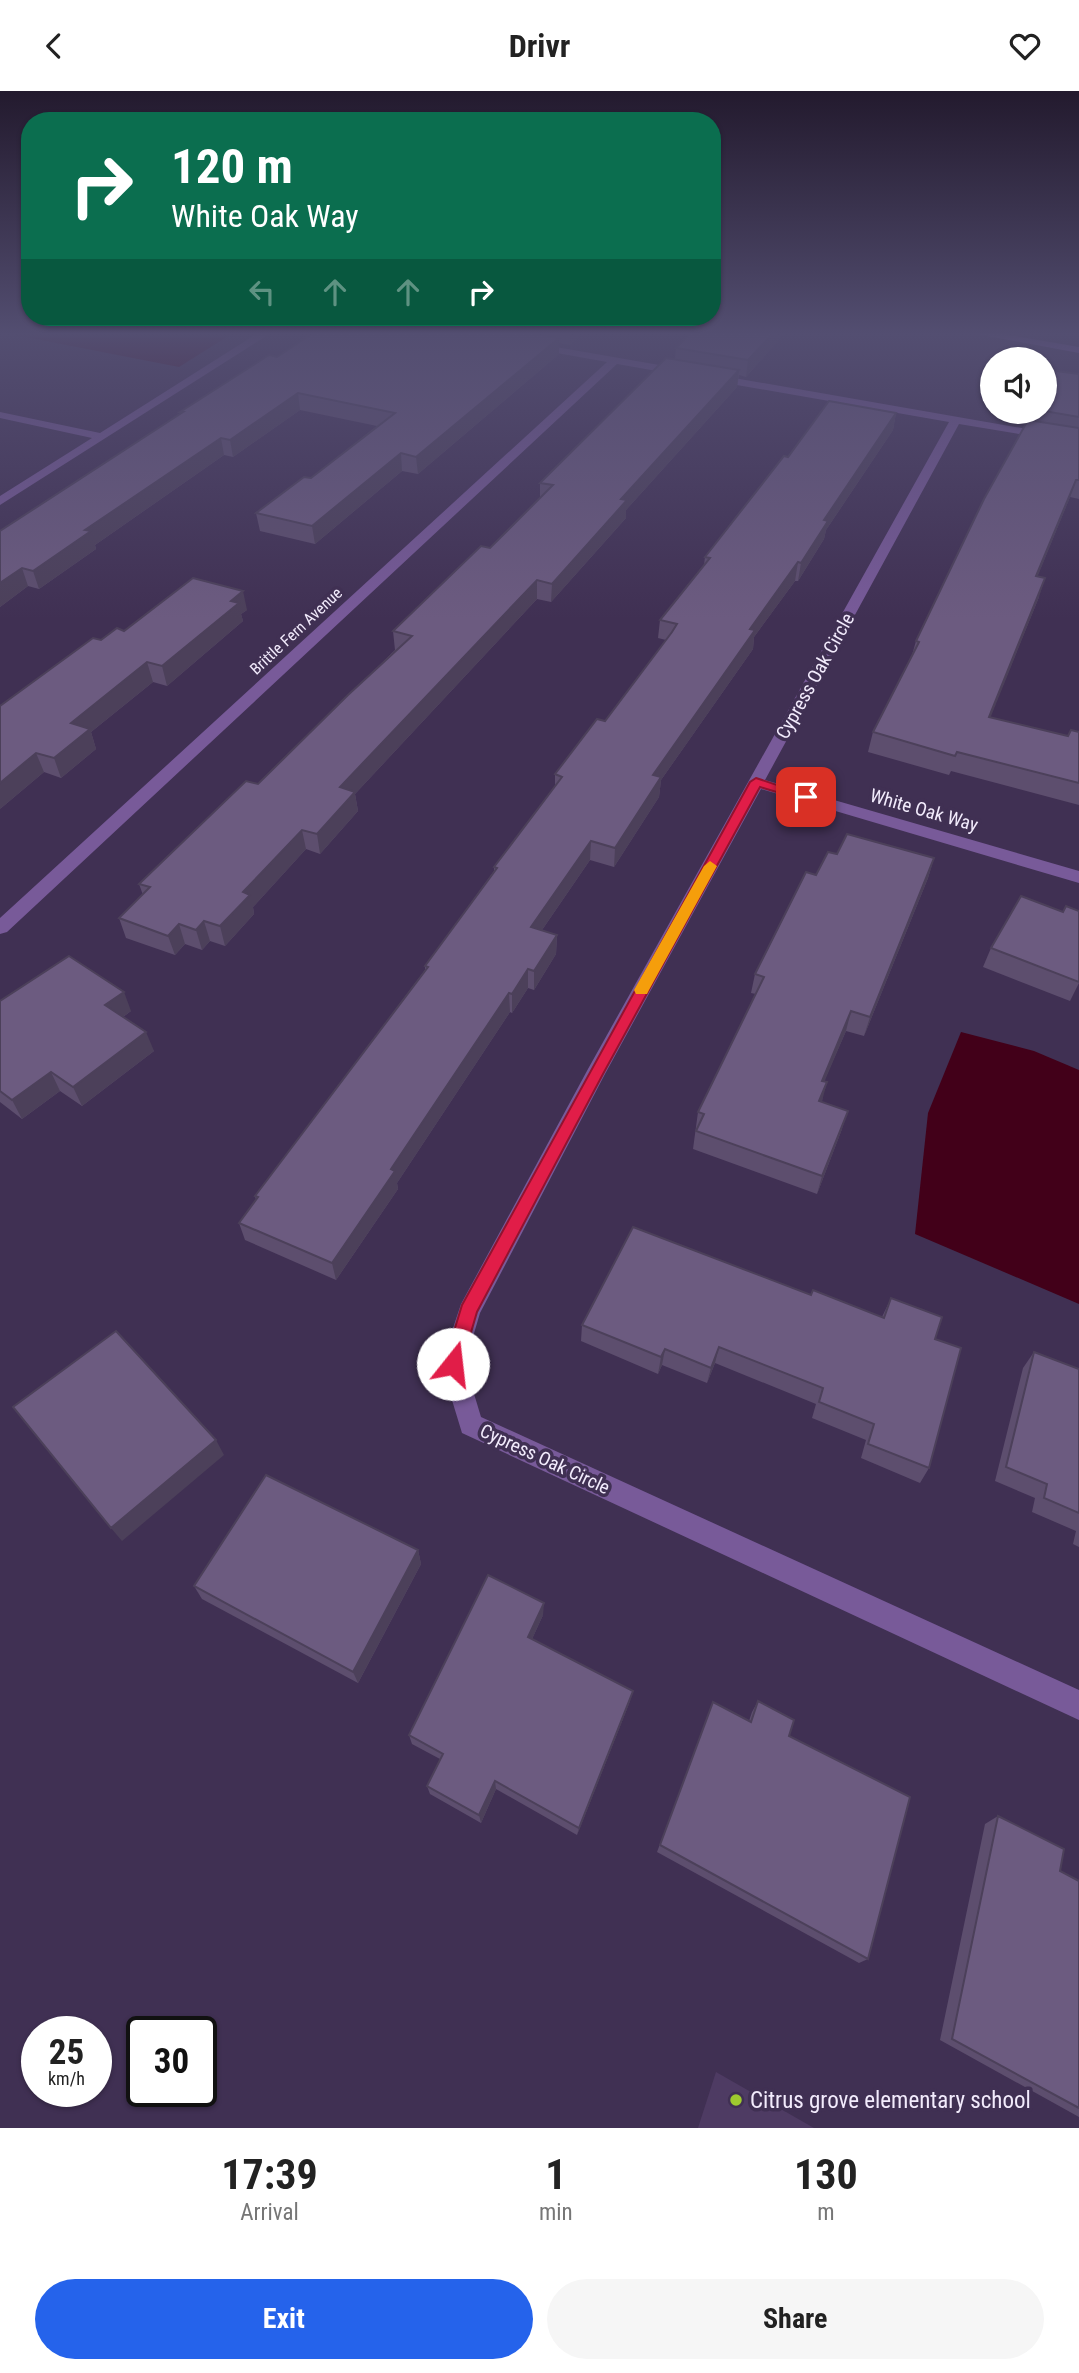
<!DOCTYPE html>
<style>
:root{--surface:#fff;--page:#f6f6f6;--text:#222;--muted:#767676;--accent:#2563eb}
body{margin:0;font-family:"Roboto Condensed",sans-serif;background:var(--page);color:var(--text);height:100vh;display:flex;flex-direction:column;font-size:26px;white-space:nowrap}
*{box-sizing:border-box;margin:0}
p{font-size:23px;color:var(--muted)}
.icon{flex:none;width:38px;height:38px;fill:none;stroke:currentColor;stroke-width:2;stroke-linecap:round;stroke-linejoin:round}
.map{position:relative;height:2037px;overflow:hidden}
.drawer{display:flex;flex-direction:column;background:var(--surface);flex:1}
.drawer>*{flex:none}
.hud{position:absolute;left:21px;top:21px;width:700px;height:214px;border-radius:28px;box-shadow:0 2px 5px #0004;background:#0b6e4f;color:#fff;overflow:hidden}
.tools{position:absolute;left:980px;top:256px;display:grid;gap:14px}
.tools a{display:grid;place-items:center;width:77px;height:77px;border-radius:50%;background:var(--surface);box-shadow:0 2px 5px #0004;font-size:35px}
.speed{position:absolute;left:21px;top:1925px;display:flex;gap:14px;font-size:35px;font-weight:700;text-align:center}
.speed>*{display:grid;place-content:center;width:91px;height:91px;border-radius:50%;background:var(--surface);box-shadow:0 2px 5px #0004;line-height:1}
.speed small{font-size:18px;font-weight:400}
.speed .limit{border:4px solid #111;border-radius:10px;background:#fff;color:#111}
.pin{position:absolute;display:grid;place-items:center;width:60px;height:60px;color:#fff;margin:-30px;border-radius:14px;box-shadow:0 4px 10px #0006}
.me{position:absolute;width:77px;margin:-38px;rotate:16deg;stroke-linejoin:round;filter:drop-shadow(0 0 5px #0008)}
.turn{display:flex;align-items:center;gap:24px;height:147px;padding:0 35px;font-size:32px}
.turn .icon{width:91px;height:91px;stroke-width:2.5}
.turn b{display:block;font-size:49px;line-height:60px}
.lanes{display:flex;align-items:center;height:66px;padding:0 35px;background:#0003;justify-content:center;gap:35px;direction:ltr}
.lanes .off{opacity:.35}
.eta{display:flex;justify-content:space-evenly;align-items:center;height:119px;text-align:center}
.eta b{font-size:42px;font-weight:700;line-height:49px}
.primary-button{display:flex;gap:14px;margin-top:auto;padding:14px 35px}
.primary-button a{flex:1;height:80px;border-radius:42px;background:var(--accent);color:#fff;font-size:28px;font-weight:700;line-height:80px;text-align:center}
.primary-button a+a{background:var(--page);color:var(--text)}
header{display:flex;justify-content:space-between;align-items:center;height:91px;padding:0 35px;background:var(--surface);font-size:32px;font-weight:700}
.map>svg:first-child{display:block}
.built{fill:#4e3b63}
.water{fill:#420019}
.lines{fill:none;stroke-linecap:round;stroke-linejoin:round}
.street{fill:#785a99;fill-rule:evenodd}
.secondary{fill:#9b69cf;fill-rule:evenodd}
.wall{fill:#5d4e6e}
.shaded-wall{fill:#4c405a}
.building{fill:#6c5b80;stroke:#4c405a;stroke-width:2}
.route{fill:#e11d48;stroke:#92132f;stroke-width:2}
.slow{fill:#f59e0b}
.poi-dot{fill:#9eca2f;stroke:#403053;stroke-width:2.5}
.labels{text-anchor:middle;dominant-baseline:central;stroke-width:7;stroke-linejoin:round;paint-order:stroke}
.far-street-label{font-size:16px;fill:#f2ebfc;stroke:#403053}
.street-label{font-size:19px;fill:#f2ebfc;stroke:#403053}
.near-poi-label{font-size:23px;fill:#f2ebfc;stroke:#403053;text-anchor:start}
</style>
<header><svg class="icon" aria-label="back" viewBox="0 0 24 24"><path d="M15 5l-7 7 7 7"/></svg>Drivr<svg class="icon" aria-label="heart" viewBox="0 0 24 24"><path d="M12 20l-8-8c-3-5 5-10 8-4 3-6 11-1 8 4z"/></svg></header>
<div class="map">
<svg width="1079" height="2037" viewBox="0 0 1079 2037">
<rect width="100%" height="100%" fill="#403053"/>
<!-- built -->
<path class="built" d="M716 1981 814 2037H698Z"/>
<!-- water -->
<g class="water">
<path d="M5 242H233L179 276Z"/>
<path d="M961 941 1034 960 1079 979V1213L915 1143 928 1022Z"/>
</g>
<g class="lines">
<!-- street -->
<g class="street">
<path d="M258 242H271L0 414V405L92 347 0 327V321L100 342Z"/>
<path d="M533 252 1079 347V353L959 333 765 689 1079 780V792L761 698 605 983 480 1222 465 1273 481 1326 1079 1599V1629L462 1342 441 1273 461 1213 588 978 949 331 617 273 7 841 0 843V827L607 271 529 257V253Z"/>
</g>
<!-- secondary -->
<path class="secondary" d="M971 242H997L1079 256V262Z"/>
</g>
<!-- wall -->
<g class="wall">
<path d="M313 242H584L570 254 559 252V263L418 383 402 380 315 453 260 440 256 422 311 387 377 335 300 319 233 366 224 364 95 454 96 458 39 498 28 495 0 516V440L180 323V321L277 266Z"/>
<path d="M691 242H784L783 244 746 286 739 284 737 296 626 419V427L551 511 537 508 355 703 358 720 320 763 306 758 253 816 254 823 225 855 210 850 202 859 185 853 175 864 126 847 119 827 143 804 139 793 258 693 395 559 393 540 490 457 540 407V392L675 268 676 257Z"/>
<path d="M1079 283V408L1070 406 1037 486 1039 506 990 626 1068 645 1079 641V714L951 680 949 684 868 661 873 641 912 564 916 550 1031 329 1033 320H1045Z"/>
<path d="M896 322 893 339 826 439 824 448 798 490H795L754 546 753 558 661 689 659 706 614 776 590 769 542 839 557 844 556 863 534 899 528 897 512 922 510 921 397 1092 398 1098 336 1189 245 1149 239 1132 256 1109 255 1105 425 879V875L494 780V776L555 696V683L605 630 666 549 658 547 660 529 704 474 705 466 788 366Z"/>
<path d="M247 519 241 523 243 530 167 595 153 591 91 641 96 658 61 687 44 681 0 718 101 549 124 540Z"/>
<path d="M837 763 934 767 928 787 864 945 846 940 824 990 822 1011 842 1038 817 1103 693 1058 698 1021 756 903 751 902 755 883 816 784Z"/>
<path d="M1079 820V892L1070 910 983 876 991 857 1063 821Z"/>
<path d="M0 910 131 920 123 926 154 960 82 1015 60 1000 22 1028 0 1011Z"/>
<path d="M811 1204 882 1226 891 1207 935 1248 929 1377 920 1392 861 1367 866 1349 812 1327 816 1313 715 1272 707 1292 662 1274 658 1283 581 1250 582 1234Z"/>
<path d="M1034 1261 1079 1278V1456L1073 1453 1076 1440 1032 1421 1035 1407 995 1390 1023 1277Z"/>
<path d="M418 1459 421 1473 358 1592 202 1508 194 1495Z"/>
<path d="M543 1524 532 1548 630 1610 577 1744 496 1698 481 1732 430 1703 427 1695 440 1668 412 1653 409 1644Z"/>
<path d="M758 1610 789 1645 868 1868 859 1872 657 1761 713 1611 749 1630 752 1621Z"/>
<path d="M998 1725 1060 1780 1079 1790V2026L940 1949 985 1733Z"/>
</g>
<!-- shaded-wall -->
<g class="shaded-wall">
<path d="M570 242H584L570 254Z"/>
<path d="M773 242H784L783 244 746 286 748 269Z"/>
<path d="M559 247V263L418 383 416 366Z"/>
<path d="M739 279 737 296 626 419V427L551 511 552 493 621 408Z"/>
<path d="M298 302 300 319 233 366 230 349Z"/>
<path d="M896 322 893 339 826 439 824 448 798 490 801 472 824 429Z"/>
<path d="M221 347 224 364 95 454 96 458 39 498 33 480 85 439Z"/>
<path d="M401 362 402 380 315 453 312 435Z"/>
<path d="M1076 389 1070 406 1030 504 1036 485Z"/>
<path d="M798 471 795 490 754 546 753 558 661 689 659 706 614 776 615 757 653 684 750 538Z"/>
<path d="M22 477 28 495 0 516V492Z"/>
<path d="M1045 487 1039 506 983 645 989 626Z"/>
<path d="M537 489V508L355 703 358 720 320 763 317 743 340 696Z"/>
<path d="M243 500 247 519 241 523 243 530 167 595 162 575 231 510Z"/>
<path d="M147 571 153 591 91 641 96 658 61 687 54 667 71 632Z"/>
<path d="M36 662 44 681 0 718V692Z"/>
<path d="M302 739 306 758 253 816 254 823 225 855 220 835 243 801Z"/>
<path d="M591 750 590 769 531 855V836Z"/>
<path d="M934 767 928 787 864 945 870 926Z"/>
<path d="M204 830 210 850 202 859 196 839Z"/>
<path d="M179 833 185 853 175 864 168 845Z"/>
<path d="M557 844 556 863 534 899V880Z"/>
<path d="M528 878V897L512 922V903Z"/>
<path d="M124 901 131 920 113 933 105 914Z"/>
<path d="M509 902 510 921 397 1092 398 1098 336 1189 332 1172 391 1078Z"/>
<path d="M851 920 846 940 817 1008 822 990Z"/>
<path d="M146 941 154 960 82 1015 73 996Z"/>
<path d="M51 981 60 1000 22 1028 12 1009Z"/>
<path d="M827 991 822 1010 814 1028 819 1010Z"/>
<path d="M848 1020 842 1038 817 1103 822 1085Z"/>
<path d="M719 1256 715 1272 707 1292 711 1277Z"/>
<path d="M665 1258 662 1274 658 1283 661 1266Z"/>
<path d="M216 1349 224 1364 122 1450 111 1437Z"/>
<path d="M418 1459 421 1473 358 1592 353 1581Z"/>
<path d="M544 1512 543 1524 528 1557V1546Z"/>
<path d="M633 1600 630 1610 577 1744 579 1737Z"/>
<path d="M495 1690 496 1698 481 1732 479 1724Z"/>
</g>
<!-- building -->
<g class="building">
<path d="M313 242H533L559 247 416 366 401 362 312 435 256 422 304 386 311 387 395 322 298 302 230 349 221 347 85 439 91 440 33 480 22 477 0 492V440L183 321H180L269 264 277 266Z"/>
<path d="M691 242H773L748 269 676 257Z"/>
<path d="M666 267 739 279 621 408 627 409 552 493 537 489 340 696 355 701 317 743 302 739 243 801 250 804 220 835 204 830 196 839 179 833 168 845 119 827 150 796 139 793 246 690 258 693 348 604 412 545 393 540 481 455 490 457 553 394 540 392Z"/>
<path d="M1056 280 1079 283V326L1044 320 1045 299Z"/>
<path d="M829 310 896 322 824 429 828 430 801 472 798 471 750 538 755 539 653 684 661 686 615 757 591 750 531 836 557 844 534 880 528 878 512 903 509 902 391 1078 395 1080 332 1172 239 1132 258 1106 255 1105 428 876 425 875 497 777 494 776 562 686 555 683 597 628 605 630 672 541 677 533 660 529 710 467 705 466 784 365 788 366Z"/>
<path d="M1028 329 1079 337V389H1076L1036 485 1045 487 989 626 1068 645 1071 639 1079 641V692L957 661 955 665 873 641 919 551 916 550 984 408Z"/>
<path d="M193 487 243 500 231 510 239 512 162 575 147 571 71 632 90 638 54 667 36 662 0 692V615L93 547 101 549 117 537 124 540Z"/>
<path d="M847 743 934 767 870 926 851 920 822 990 827 991 819 1010 848 1020 822 1085 696 1040 704 1023 698 1021 764 886 755 883 806 781 816 784 828 761 837 763Z"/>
<path d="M1021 805 1063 821 1066 815 1079 820V891L991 857Z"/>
<path d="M69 865 124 901 105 914 146 941 73 996 51 981 12 1009 0 1000V910Z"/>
<path d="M633 1136 811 1204 813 1199 884 1227 891 1207 942 1226 935 1248 961 1257 929 1377 868 1353 874 1333 819 1311 823 1297 719 1256 711 1277 665 1258 661 1266 582 1234Z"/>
<path d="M116 1240 216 1349 111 1437 13 1316Z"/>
<path d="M1034 1261 1079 1278V1422L1044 1407 1047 1393 1006 1376Z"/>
<path d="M266 1384 418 1459 353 1581 194 1495Z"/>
<path d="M488 1484 544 1512 528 1546 633 1600 579 1737 495 1690 479 1724 427 1695 443 1663 409 1644Z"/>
<path d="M758 1610 794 1629 789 1645 910 1706 868 1868 660 1754 713 1611 751 1631Z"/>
<path d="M998 1725 1064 1758 1060 1780 1079 1790V2017L952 1948Z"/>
</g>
<!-- sky -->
<linearGradient id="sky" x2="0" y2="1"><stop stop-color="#231a2e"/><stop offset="0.46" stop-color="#534e71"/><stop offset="1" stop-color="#534e71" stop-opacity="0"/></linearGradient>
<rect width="1079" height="528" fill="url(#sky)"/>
<!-- route -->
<path class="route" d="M756 687 813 706 806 710 760 696 603 983 477 1221 460 1279 453 1282 447 1279 444 1273 462 1214 750 691Z"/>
<!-- slow -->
<path class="slow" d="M710 770 717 775 649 899 647 903H636L634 899 704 775Z"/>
<!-- markers -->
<circle class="poi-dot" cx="736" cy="2009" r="7"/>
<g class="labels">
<!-- far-street labels -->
<g class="far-street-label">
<text transform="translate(296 540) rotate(-43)">Brittle Fern Avenue</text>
</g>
<!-- street labels -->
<g class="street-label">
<text transform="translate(815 585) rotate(-61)">Cypress Oak Circle</text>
<text transform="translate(924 719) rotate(16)">White Oak Way</text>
<text transform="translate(545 1368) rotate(25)">Cypress Oak Circle</text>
</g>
<!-- near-poi labels -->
<g class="near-poi-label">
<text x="750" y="2009">Citrus grove elementary school</text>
</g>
</g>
</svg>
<div class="tools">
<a><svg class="icon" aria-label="sound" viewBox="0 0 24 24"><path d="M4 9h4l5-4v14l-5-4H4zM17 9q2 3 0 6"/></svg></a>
</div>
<div class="speed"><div>25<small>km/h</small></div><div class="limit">30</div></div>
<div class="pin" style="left:806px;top:706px;background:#d93025"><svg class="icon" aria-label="arrive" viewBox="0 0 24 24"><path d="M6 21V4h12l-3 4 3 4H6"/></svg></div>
<svg class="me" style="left:453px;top:1273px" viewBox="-20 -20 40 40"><circle r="19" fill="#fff"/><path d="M0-13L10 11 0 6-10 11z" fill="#e11d48"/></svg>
<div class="hud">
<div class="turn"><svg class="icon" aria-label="right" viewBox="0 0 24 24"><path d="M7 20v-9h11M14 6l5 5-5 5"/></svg><div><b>120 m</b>White Oak Way</div></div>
<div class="lanes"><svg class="icon off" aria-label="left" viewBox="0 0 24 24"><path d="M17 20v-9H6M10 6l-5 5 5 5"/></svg><svg class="icon off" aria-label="ahead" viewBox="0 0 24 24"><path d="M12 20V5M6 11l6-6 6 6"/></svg><svg class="icon off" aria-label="ahead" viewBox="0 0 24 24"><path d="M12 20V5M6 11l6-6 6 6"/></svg><svg class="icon" aria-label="right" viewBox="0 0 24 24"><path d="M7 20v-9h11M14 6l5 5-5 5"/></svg></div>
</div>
</div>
<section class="drawer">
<div class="eta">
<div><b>17:39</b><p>Arrival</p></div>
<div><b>1</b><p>min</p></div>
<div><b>130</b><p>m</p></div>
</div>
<div class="primary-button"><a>Exit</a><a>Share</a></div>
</section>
